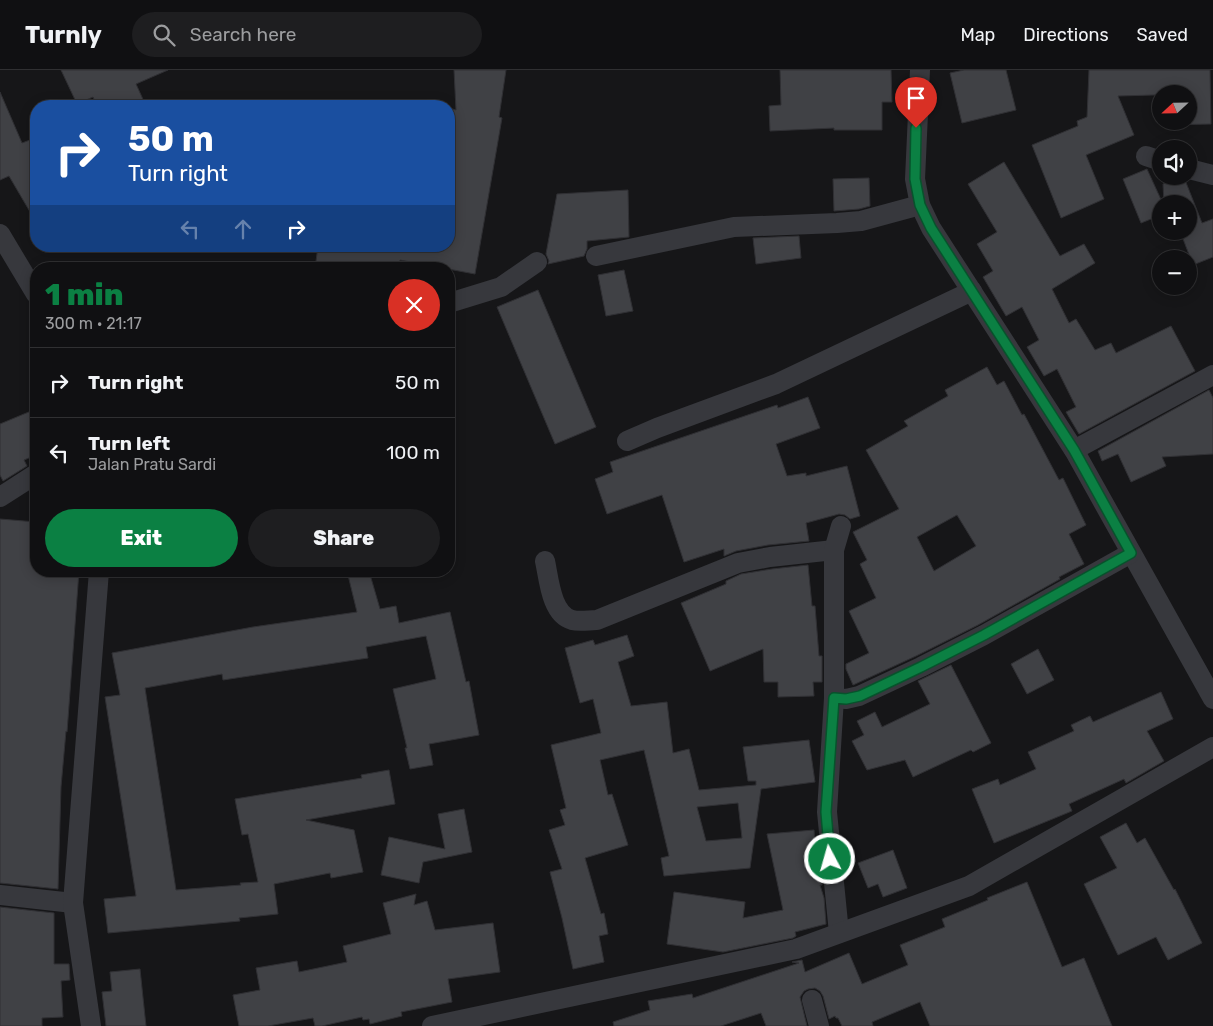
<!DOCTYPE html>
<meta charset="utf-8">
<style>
:root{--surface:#101012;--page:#1e1e20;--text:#f1f3f6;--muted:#9c9d9f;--line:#303032;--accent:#0b8043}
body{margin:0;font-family:Rubik,sans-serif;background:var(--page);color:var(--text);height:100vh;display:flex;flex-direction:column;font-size:19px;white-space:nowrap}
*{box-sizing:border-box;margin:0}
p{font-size:16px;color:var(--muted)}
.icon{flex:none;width:28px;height:28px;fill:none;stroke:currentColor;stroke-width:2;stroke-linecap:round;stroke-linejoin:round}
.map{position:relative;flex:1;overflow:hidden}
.side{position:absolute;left:30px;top:192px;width:425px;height:315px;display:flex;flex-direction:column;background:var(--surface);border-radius:20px;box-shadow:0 2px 12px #0003,0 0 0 1px var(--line)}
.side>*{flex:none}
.guide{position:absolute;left:30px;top:30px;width:425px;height:152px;border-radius:20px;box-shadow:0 2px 12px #0003,0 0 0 1px var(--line);background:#1a4fa0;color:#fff;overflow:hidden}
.needle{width:32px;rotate:248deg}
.fabs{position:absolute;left:1152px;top:15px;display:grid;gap:10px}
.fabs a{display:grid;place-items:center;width:45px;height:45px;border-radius:50%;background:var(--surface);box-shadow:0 2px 12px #0003,0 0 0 1px var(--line);font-size:25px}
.pin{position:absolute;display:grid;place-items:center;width:42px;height:42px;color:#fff;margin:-51px -21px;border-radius:50% 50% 50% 0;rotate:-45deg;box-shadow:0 0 5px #0007}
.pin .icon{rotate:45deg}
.me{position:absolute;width:55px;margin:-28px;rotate:354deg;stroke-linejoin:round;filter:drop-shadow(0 0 4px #0008)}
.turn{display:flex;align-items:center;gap:18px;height:105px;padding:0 15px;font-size:22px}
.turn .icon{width:65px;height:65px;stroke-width:2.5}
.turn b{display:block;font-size:35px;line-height:42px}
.lanes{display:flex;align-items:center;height:48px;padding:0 15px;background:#0003;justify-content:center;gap:25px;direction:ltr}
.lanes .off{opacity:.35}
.round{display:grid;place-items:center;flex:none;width:52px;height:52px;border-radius:26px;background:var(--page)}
.head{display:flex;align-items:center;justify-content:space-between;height:85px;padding:0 15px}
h1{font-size:30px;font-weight:800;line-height:38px;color:var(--accent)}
.cta{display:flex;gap:10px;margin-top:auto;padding:10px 15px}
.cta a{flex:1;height:58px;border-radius:30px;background:var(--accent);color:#fff;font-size:20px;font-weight:800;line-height:58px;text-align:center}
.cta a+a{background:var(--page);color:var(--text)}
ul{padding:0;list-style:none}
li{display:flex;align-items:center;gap:15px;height:70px;padding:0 15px;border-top:1px solid var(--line)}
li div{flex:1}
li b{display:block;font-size:19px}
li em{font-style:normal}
header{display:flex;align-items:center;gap:30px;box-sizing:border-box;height:70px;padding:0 25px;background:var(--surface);border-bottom:1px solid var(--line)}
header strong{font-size:24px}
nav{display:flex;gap:28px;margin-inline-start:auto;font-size:18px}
.search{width:350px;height:45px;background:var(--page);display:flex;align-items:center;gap:12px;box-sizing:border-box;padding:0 18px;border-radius:28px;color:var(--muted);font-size:19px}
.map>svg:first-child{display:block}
.building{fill:#404145;stroke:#303034;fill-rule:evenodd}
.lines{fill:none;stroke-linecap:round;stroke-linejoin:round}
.minor{stroke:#37383d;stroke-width:20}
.route-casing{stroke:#07532c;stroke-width:12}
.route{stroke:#0b8043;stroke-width:9}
</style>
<header>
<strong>Turnly</strong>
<div class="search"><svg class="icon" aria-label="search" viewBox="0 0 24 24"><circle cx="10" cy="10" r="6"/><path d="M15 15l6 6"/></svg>Search here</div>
<nav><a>Map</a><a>Directions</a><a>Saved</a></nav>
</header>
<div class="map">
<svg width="1213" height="956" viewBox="0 0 1213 956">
<rect width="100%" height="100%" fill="#161618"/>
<!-- building -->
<g class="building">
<path d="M61 0H168L136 14 146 36H97L93 27 77 34Z"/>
<path d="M454 0H506L499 47 502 48 475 204 400 190 399 199H315L318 176H449V38L456 40Z"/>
<path d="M780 0H891L892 32H882V60H834V58L770 61 769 36 781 35Z"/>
<path d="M964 0H1006L1016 40 962 53 950 3Z"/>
<path d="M1089 0H1210L1211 54 1163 55V51H1189V24L1118 26 1134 65 1086 85 1104 129 1061 148 1032 75 1078 56 1077 51 1087 47Z"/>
<path d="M0 22 22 73 30 70 36 85V152L9 106 0 110Z"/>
<path d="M1004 92 1060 186 1084 174 1095 193 1052 219 1069 253 1076 249 1095 280 1111 273 1116 283 1171 256 1195 301 1079 364 1066 342 1076 337 1057 299 1044 306 1027 277 1039 270 1022 237 1006 246 983 207 993 201 977 174 997 162 968 114Z"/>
<path d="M1147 99 1163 134H1161V145L1141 153 1123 109Z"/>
<path d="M1181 107 1185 110 1202 153 1213 149V187L1193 195 1180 161H1189V134H1164L1163 114Z"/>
<path d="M869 108 870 136 859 139 834 141 833 109Z"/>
<path d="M628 120 629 167 587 171V179L584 186 548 194 549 191 546 184 557 124Z"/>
<path d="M799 166 801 188 756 194 753 168Z"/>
<path d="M624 200 633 241 606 246 598 205Z"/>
<path d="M538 220 596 357 555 374 497 237Z"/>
<path d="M987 297 997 315 1004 311 1022 345 1024 344 1059 410 1063 408 1086 455 1069 464 1084 494 1059 507 1060 509 978 555 916 586 853 615 846 599V594L869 583 849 541 876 528 860 494 867 490 853 462 899 439 866 380 908 356 904 351 948 326 945 320ZM957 445 976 476 934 501 917 467Z"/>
<path d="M1209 320 1213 328V384L1162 387 1166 396 1131 412 1118 384 1102 391 1098 381Z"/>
<path d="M808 327 820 358 776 374 787 406 806 403V406L847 396 860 446 850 449 845 445 839 444 806 453 809 471 768 475 736 481 724 486V479L684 492 662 425 607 444 595 409 613 402 610 392 777 335 778 338Z"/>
<path d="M36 339V385L24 390 27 396 3 411 0 405V354Z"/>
<path d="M0 449 36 452V501H79L67 662 66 661 61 717 58 819 0 813Z"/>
<path d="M808 495 812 536H815L819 586H822V612H813L814 626 778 627V612H764L763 579 710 601 681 533 726 514V511L741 504 772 499Z"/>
<path d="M347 501H369L380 539 396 536 399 553 450 542 466 612 469 611 479 665 429 674 433 695 410 699 405 678H407L393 619 436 609 426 566 366 577 368 588 223 610 222 604 145 618 176 820 241 815 240 813 258 812 248 764 242 765 235 729 362 708 361 705 389 700 395 734 306 750 354 760 363 802 331 808 330 803 274 814 278 844 239 848 240 851 108 863 104 829 136 826 105 627 120 625 112 583 253 557 357 542Z"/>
<path d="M627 565 634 586 618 592 631 636 667 632 673 683 689 679 699 720 756 715V711H748L743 677 809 670 815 712 761 719 750 798 664 806 661 788 669 786 644 680 600 690 608 725 612 724 628 775 585 788 601 844 604 843 608 864 599 866 604 892 573 899 562 848 550 802 562 799 549 760 565 755 560 740 566 738 551 675 601 663 593 629 580 633 565 578 593 570 595 575ZM738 733 742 768 706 771 697 737Z"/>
<path d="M1038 579 1054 610 1027 624 1011 594Z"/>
<path d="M951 595 991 673 973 682 971 680 913 707 905 690 867 700 852 671 864 665 857 651 875 642 882 657 930 634 918 611Z"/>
<path d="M1161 622 1173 649 1147 661 1164 691 1126 713 1124 709 1069 734 1072 741 994 773 972 719 998 709 1000 715 1036 699 1028 682 1074 661 1071 655 1090 646 1093 652Z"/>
<path d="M464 739 472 782 423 792 419 813 381 805 389 767 445 779 438 744Z"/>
<path d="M1126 753 1137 773 1145 768 1174 820 1175 819 1202 873 1168 890 1156 867 1118 885 1084 814 1117 798 1100 767Z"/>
<path d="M814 760 817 799 821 798 822 815H820L824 828 826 854 795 862 796 866 793 868 723 882 667 874 674 822 745 832 743 848 783 840 767 764Z"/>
<path d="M893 780 907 818 883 827 878 814 868 818 858 793Z"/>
<path d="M1027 812 1062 897 1084 888 1112 956H930L920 932 872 952 873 956H842L838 948H836L835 946 829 949 823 926 820 921 815 918 808 919 804 921 800 927 807 956H766L761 943 721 956H614L613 952 650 940 648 931 692 924 693 928 799 893 792 892 802 890 805 902 849 883 862 914 908 895 900 875 945 857 942 849 988 830 987 828Z"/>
<path d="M416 824 414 835 427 831 435 860 493 853 500 902 448 909 452 932 401 942 402 946 370 954 369 949 363 950 362 947 322 956H315L313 948 268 956H239L233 925 260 920 256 898 297 891 299 902 347 892 343 876 391 864 383 833Z"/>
<path d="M0 837 54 843V894H69L70 910 61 911 63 947 42 948V956H0Z"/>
<path d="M140 899 146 956H106L102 922 112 921 110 902Z"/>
</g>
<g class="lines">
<!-- minor -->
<g class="minor">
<path d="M920 0 915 109 920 135 931 158 1074 380 1213 629"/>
<path d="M1146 86 1161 91"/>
<path d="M1189 99 1213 105"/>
<path d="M0 164 36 224"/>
<path d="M596 186 734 157 837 153 861 151 920 135"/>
<path d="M449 233 501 217 537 192"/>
<path d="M627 371 657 358 776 314 972 221"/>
<path d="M1074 380 1213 305"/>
<path d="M0 427 36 404"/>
<path d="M545 491C549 509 551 544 572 550 580 552 589 550 597 550L738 493 770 487 834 480"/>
<path d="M834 628 846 629 859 626 921 597 984 565 1131 483"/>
<path d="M0 825 73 833"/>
<path d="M839 863 827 742 834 628V480L841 456"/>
<path d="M812 930 819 956"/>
<path d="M91 956 73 833 99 501"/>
<path d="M432 956 796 879 969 816 1213 677"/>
</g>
</g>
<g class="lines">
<defs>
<path id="route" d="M830 789 826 742 834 628 846 629 860 626 921 597 984 565 1131 483 1074 380 931 158 920 135 915 109 916 58"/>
</defs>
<!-- route casing -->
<use href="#route" class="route-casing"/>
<!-- route -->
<use href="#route" class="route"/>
</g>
</svg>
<div class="fabs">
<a><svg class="needle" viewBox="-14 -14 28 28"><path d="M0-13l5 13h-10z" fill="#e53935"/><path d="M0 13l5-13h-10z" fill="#9c9d9f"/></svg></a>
<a><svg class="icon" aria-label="sound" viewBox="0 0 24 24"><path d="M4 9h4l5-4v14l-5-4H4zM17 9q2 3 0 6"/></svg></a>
<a>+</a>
<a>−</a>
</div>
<div class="pin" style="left:916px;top:58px;background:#d93025"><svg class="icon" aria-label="arrive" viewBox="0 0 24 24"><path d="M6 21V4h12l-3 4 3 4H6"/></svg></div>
<svg class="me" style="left:830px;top:789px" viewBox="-20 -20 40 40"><circle r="17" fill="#0b8043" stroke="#fff" stroke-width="3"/><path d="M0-11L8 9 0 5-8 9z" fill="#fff"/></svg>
<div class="guide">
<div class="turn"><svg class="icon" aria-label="right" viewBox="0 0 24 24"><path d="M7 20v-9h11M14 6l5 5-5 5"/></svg><div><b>50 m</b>Turn right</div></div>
<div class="lanes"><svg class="icon off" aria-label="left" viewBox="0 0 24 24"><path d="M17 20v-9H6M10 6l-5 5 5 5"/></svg><svg class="icon off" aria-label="ahead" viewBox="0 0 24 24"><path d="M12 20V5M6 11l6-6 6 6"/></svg><svg class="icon" aria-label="right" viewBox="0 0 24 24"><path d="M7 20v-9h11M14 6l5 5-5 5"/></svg></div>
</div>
<section class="side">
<div class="head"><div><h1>1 min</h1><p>300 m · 21:17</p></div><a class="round" style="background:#d93025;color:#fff"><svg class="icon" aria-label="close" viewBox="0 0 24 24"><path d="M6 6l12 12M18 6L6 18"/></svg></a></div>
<ul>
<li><svg class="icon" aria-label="right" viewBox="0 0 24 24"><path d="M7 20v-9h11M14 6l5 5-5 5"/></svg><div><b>Turn right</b></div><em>50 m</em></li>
<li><svg class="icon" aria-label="left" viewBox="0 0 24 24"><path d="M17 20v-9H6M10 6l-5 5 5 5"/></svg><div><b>Turn left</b><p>Jalan Pratu Sardi</p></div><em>100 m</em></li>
</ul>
<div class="cta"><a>Exit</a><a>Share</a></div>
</section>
</div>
